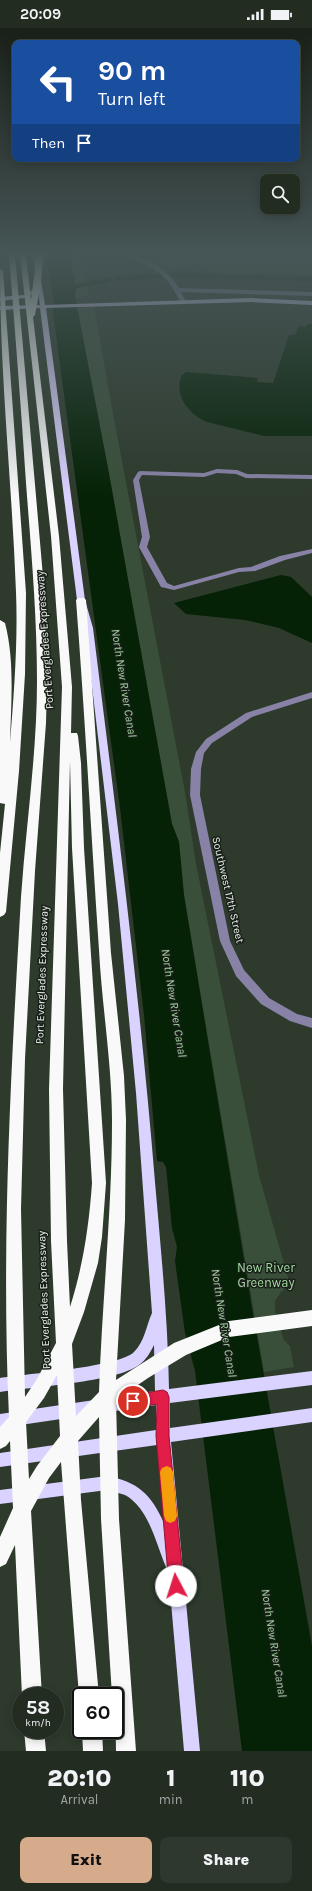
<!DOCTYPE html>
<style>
:root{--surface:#222c21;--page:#2e382e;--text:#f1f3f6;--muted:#a2a7a5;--line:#3f483f;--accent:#d6ab8b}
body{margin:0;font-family:Karla,sans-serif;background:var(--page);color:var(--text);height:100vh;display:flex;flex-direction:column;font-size:15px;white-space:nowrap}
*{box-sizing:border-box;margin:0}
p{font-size:13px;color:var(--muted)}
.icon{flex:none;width:22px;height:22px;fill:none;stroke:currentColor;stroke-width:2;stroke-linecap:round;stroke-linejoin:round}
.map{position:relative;height:1723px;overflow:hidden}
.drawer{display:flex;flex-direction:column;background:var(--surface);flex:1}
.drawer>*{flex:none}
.top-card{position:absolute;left:12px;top:12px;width:288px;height:122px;border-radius:8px;box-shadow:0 2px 10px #0003,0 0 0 1px var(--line);background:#1a4fa0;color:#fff;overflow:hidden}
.buttons{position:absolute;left:260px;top:146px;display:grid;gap:8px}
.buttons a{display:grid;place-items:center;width:40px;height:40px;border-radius:8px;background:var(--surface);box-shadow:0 2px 10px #0003,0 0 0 1px var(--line);font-size:20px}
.speed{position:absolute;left:12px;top:1659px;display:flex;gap:8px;font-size:20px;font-weight:700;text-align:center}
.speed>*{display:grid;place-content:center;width:52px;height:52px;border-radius:50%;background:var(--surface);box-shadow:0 2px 10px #0003,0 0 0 1px var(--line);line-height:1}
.speed small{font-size:10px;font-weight:400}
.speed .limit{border:2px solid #111;border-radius:6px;background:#fff;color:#111}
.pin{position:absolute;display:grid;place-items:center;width:34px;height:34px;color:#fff;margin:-17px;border:2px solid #fff;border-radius:50%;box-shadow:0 1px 4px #0007}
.me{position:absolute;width:44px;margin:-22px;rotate:355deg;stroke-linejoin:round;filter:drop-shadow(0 0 3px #0008)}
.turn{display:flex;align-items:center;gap:14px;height:84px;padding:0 20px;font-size:18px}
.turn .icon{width:52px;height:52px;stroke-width:2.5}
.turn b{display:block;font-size:28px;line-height:34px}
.then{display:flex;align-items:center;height:38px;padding:0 20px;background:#0003;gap:8px;font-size:15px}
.eta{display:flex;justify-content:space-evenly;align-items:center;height:68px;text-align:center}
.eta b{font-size:24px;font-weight:800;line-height:28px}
.primary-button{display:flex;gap:8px;margin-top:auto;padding:8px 20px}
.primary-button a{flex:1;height:46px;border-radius:8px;background:var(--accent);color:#111;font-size:16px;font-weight:800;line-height:46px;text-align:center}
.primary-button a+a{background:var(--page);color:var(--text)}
.status{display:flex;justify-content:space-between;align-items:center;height:28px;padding:0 20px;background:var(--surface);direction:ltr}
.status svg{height:11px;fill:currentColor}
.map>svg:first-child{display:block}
.green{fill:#394f39}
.water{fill:#052206}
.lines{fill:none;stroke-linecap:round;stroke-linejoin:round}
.canal{stroke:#052206;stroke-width:4.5}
.minor{fill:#8882a6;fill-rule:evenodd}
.major{fill:#dad2ff;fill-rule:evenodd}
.highway{fill:#f9f9f9;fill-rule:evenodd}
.route{fill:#e11d48;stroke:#92132f}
.slow{fill:#f59e0b}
.labels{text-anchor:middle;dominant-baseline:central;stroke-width:3;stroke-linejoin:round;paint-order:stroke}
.street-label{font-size:11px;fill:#e9f2e9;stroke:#191f19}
.water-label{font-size:12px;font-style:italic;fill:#9cd09b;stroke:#191f19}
.near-park-label{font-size:13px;fill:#a3d7a1;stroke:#191f19}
</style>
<div class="status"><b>20:09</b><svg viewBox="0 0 49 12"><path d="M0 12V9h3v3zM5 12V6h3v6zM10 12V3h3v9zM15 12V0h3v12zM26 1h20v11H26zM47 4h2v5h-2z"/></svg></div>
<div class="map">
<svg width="312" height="1723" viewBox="0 0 312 1723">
<rect width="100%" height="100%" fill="#2d3a2c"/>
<!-- green -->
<g class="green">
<path d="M70 227H81L89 268 75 269V254Z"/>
<path d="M143 227H312V246L288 244 219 246 209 242 205 237 197 236 172 239Z"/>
<path d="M94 279 114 391 185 764 196 836 259 1147 290 1257 281 1264 275 1273V1284L284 1312 290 1318 294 1339 264 1344 184 867 179 814 172 796 108 440 77 280Z"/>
</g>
<!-- water -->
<g class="water">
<path d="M46 227H70L76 262 75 268 108 440 172 796 179 814 184 867 252 1280 312 1618V1723H242L195 1343 191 1328V1323L185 1305 175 1233 177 1219 172 1200 166 1139 163 1134 157 1133 144 987 120 780 53 285V269Z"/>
<path d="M307 296H312V408H264L207 394C189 386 173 367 182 347L186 344 258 350 257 354 273 355 289 307H295L299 298 306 299Z"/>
<path d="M281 547 291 549 312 569V615L279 600 245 592 186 586 174 575Z"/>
</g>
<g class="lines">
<!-- canal -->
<g class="canal">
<path d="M116 251 164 247 312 251"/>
<path d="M65 260 109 252"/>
</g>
<!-- minor -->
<g class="minor">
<path d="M129 227C148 227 169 244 179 260L312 264V268L181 264 186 274 183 276C179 273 172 257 166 251 155 240 142 235 129 227Z"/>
<path d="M217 441 237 442 247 446 312 447V451L246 450 236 446 217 445 204 449 142 447 139 452 150 509 147 519 167 555 174 558 239 540 251 539 280 528 312 521V525L285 532 255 543 239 544 174 562 161 559 139 519 142 509 133 452 138 444 140 443 204 445Z"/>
<path d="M312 664V670L252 689 212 715 204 725 201 741 200 767 230 913 244 942 269 970 297 986 312 990V1000L290 993 261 976 236 948 220 913 190 767 191 741 196 724 206 711 246 685Z"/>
</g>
<!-- major -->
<path class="major" d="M32 227H37L45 277 251 270 312 273V277L251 274 46 280 85 572 93 600C116 784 140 969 155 1154 161 1223 168 1292 169 1361L312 1343V1357L170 1375V1400L312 1380V1394L171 1414 200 1723H184L168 1540 166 1539C156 1516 149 1480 125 1467 120 1465 113 1464 107 1462L0 1476V1462L107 1448C138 1454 151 1466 164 1495L157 1417 0 1439V1425L156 1402V1377L0 1400V1386L155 1363 154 1317C150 1325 146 1332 139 1337 116 1354 32 1359 0 1364V1350C25 1346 119 1339 134 1324 145 1313 146 1298 152 1285L136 1065 118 876 85 600 77 572 40 280 0 282V278L40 277 38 263 25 270 0 273V269L24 267 38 259Z"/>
<!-- highway -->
<g class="highway">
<path d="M9 227H15L44 560 47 654 46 695 35 843 25 1031 21 1181 25 1369 37 1351 56 1315 51 1213 49 1061 62 659 51 508 20 227H26L31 272 37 227H43L41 254 35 287 33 289 59 508 72 659 71 705H77L78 708 81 735 84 820 106 1155 102 1209 98 1235 84 1284 72 1316 76 1388 99 1364C102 1273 112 1184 112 1093 112 1036 102 979 99 922 91 805 85 689 76 572L78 570H84L86 572 111 925 124 1048 126 1092 125 1192 116 1352 174 1315 229 1293 312 1282V1298L229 1309 186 1327 148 1350 116 1372 119 1491 136 1723H116L115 1668H112L101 1491 99 1389 78 1413 81 1472 99 1668H81V1672L79 1668 61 1434 49 1450 31 1483 42 1668H22L15 1517 6 1536 0 1539V1509L13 1480 10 1413 6 1418 0 1421V1399L9 1389C1 1215 11 1042 21 869 26 797 37 725 37 653 37 587 31 521 26 455 21 379 15 303 9 227ZM70 733 72 820 92 1155C89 1198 83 1238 70 1279L67 1213 63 1061ZM57 1347 60 1408 37 1438 29 1451 26 1394 44 1370Z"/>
<path d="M0 241 3 243 26 565 25 646 19 743 6 884 4 887 0 889V825L5 776 0 775V592L5 595C15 633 11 676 10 715 14 665 18 614 16 564 12 456 0 349 0 241Z"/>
<path d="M24 1702H44L46 1723H26Z"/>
<path d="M82 1702H102L103 1723H83Z"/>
</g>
</g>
<!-- sky -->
<linearGradient id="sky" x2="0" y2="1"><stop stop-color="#192018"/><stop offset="0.48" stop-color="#465556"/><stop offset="1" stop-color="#465556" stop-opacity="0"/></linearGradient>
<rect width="312" height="469" fill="url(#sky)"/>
<!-- route -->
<path class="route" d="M163 1362 167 1364 169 1369V1408L184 1558 181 1563 176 1565 172 1563 169 1558 156 1408 157 1376 133 1380 129 1378 127 1373 129 1369 133 1367Z"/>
<!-- slow -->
<path class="slow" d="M167 1438 171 1440 173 1444 177 1488 175 1493 170 1495 166 1493 164 1488 160 1444 162 1440Z"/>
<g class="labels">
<!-- street labels -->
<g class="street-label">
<text transform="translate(45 612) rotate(-94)">Port Everglades Expressway</text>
<text transform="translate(228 862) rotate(77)">Southwest 17th Street</text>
<text transform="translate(42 947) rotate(-88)">Port Everglades Expressway</text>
<text transform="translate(44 1272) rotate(-92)">Port Everglades Expressway</text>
</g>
<!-- water labels -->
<g class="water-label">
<text transform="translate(124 655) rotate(81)">North New River Canal</text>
<text transform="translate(174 975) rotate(81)">North New River Canal</text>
<text transform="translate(224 1295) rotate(81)">North New River Canal</text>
<text transform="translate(274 1615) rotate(81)">North New River Canal</text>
</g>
<!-- near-park labels -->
<g class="near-park-label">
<text x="266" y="1239">New River<tspan x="266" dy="15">Greenway</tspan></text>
</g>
</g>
</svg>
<div class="buttons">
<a><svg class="icon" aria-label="search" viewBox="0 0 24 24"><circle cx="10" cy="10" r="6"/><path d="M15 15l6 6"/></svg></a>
</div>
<div class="speed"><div>58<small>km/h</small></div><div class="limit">60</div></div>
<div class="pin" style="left:133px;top:1373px;background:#d93025"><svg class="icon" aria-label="arrive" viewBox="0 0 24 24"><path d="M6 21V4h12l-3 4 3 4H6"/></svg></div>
<svg class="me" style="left:176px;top:1558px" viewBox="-20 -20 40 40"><circle r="19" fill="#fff"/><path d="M0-13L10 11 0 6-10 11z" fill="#e11d48"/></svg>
<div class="top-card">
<div class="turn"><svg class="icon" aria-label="left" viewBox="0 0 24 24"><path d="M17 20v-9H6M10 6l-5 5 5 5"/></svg><div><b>90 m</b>Turn left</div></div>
<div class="then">Then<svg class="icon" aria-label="arrive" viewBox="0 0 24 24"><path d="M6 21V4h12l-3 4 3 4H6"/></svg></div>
</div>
</div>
<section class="drawer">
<div class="eta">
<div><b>20:10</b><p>Arrival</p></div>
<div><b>1</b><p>min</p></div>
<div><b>110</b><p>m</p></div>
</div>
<div class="primary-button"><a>Exit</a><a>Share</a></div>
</section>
